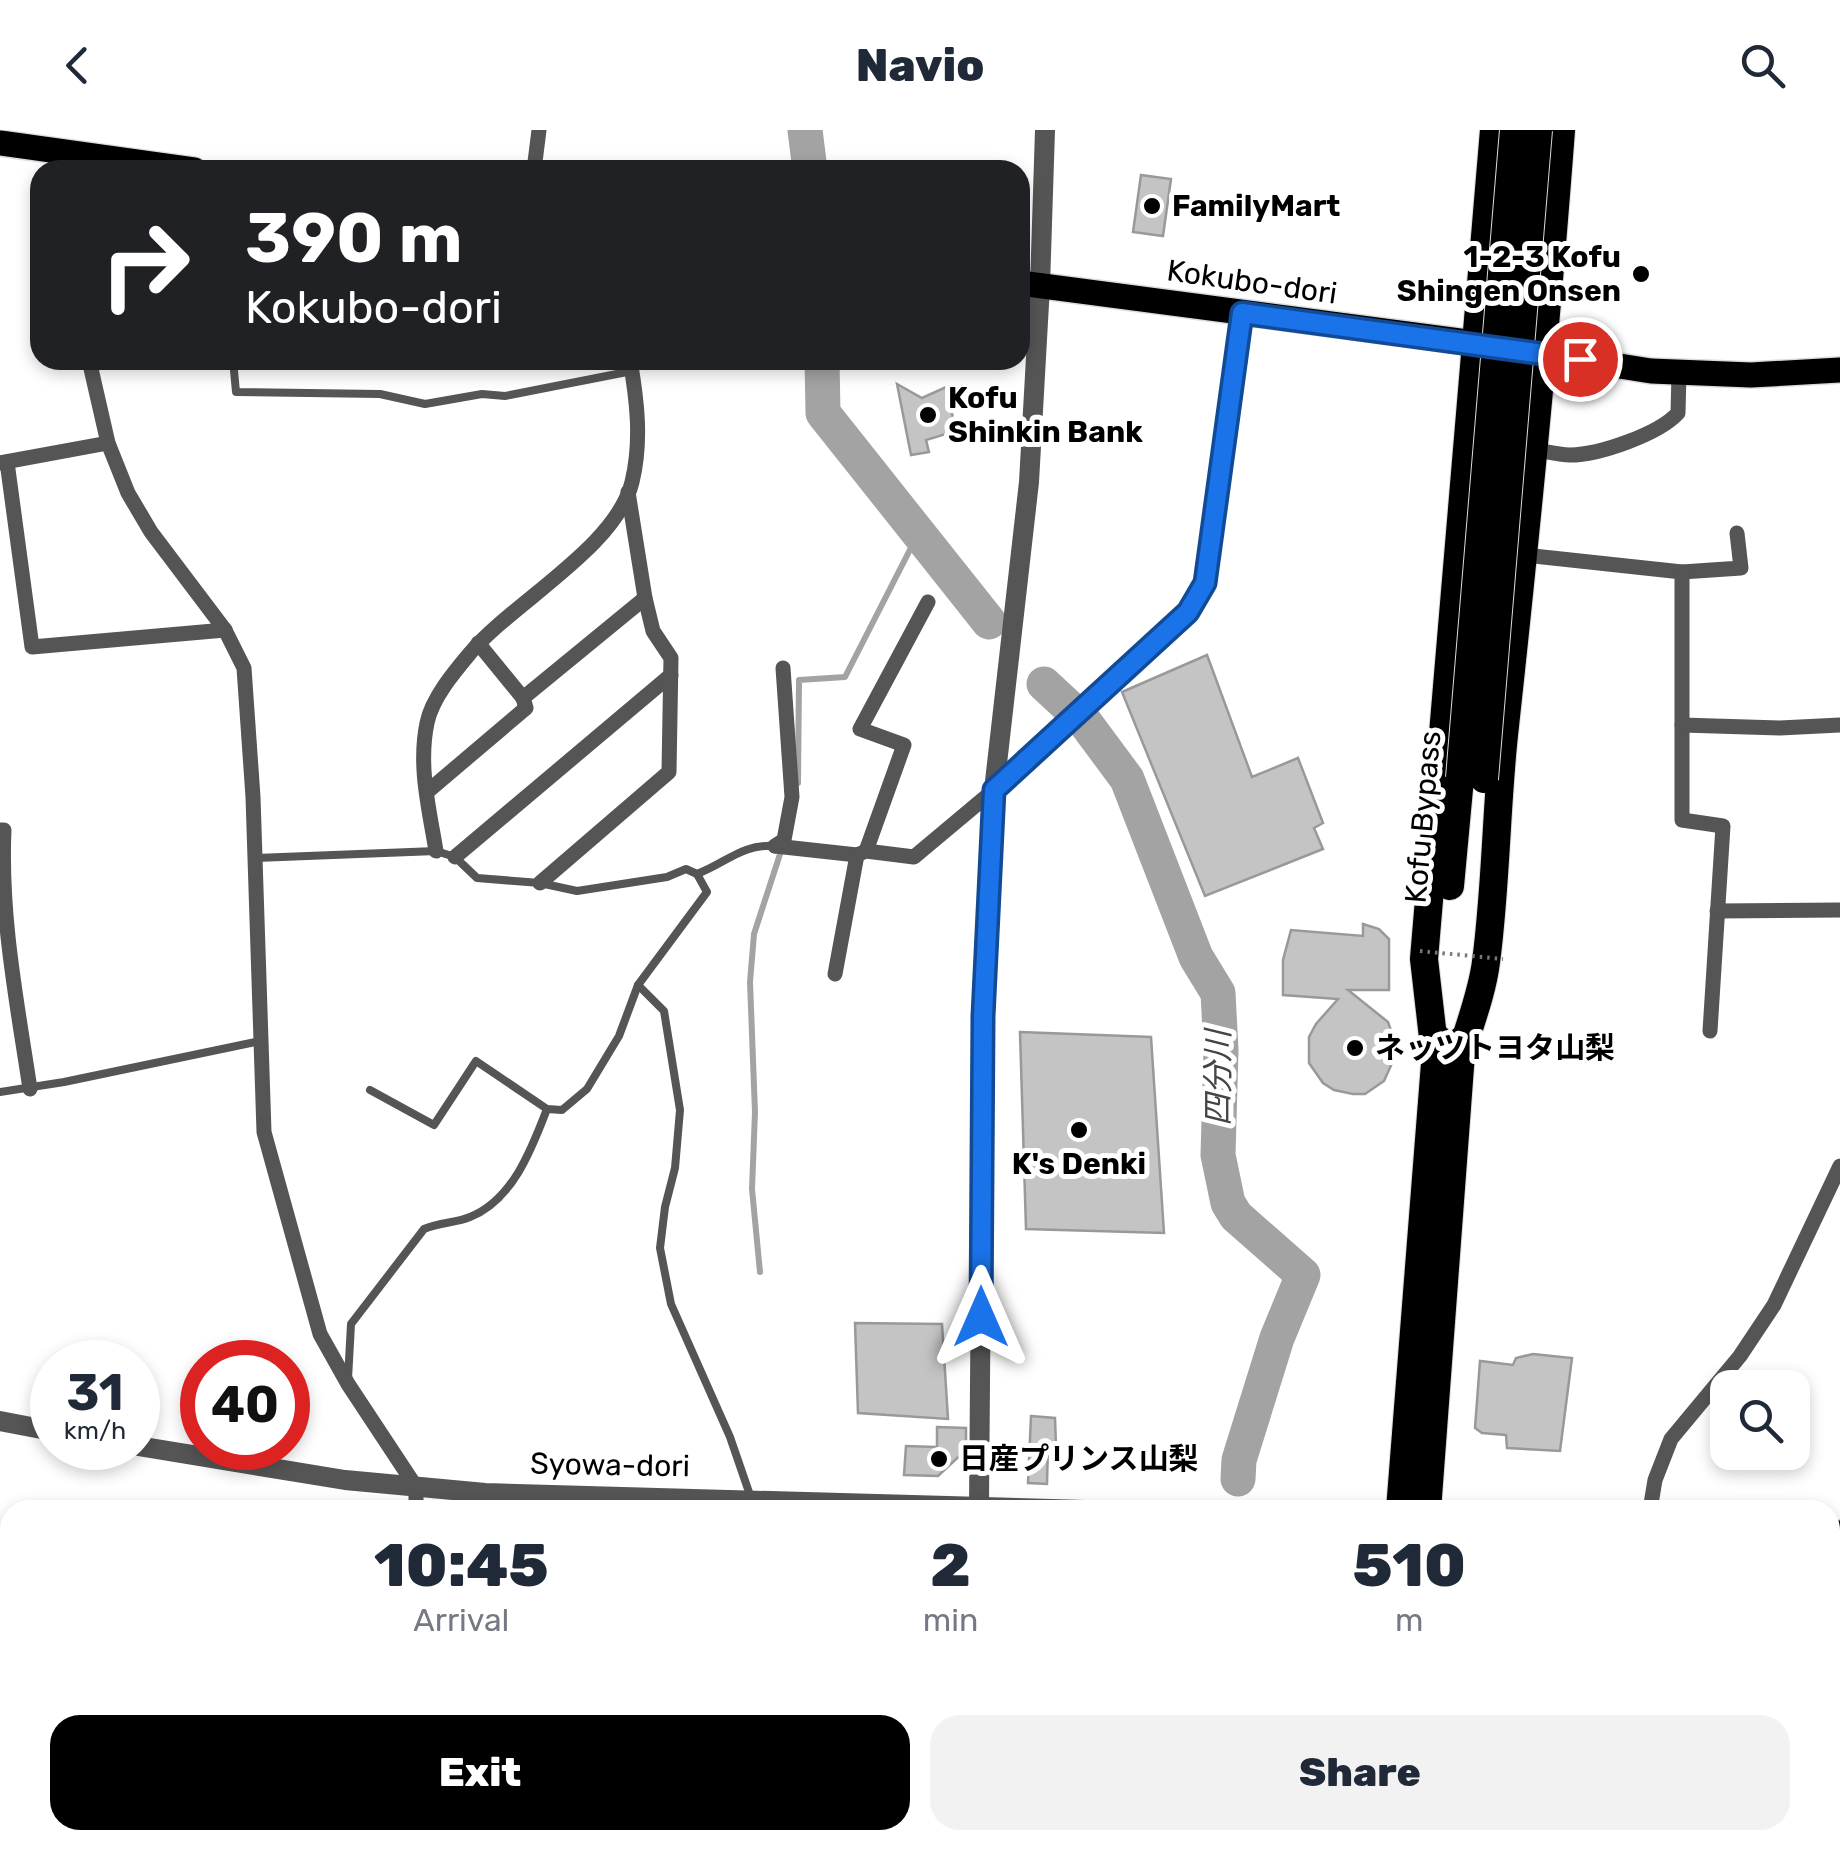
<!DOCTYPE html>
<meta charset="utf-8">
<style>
:root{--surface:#fff;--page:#f2f2f3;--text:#1f2937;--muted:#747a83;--accent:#000}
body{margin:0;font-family:Rubik,"Noto Sans JP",sans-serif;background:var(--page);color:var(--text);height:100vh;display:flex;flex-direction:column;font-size:38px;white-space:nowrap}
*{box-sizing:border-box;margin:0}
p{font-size:32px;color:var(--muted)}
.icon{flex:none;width:55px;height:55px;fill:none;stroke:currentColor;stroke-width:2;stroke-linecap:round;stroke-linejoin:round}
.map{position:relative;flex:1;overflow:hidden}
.side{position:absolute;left:0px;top:1370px;width:1840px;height:350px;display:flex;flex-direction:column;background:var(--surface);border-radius:30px 30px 0 0;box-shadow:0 5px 15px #0003}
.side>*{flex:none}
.top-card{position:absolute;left:30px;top:30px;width:1000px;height:210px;border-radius:30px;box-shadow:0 5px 15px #0003;background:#202124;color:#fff;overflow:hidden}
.controls{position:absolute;left:1710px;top:1240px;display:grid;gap:20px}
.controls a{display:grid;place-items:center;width:100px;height:100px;border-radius:20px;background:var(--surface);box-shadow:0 5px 15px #0003;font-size:50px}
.speed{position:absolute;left:30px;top:1210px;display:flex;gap:20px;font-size:50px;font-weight:700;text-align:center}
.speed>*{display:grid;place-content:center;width:130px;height:130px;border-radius:50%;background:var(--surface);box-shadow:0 5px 15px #0003;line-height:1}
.speed small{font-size:25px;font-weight:400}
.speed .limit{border:15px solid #d22;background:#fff;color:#111}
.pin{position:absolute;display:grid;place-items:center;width:85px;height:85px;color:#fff;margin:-42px;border:5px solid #fff;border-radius:50%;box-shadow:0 2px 10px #0007}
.me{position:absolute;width:110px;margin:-55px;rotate:0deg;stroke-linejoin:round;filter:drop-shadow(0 0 8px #0008)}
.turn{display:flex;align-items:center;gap:35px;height:210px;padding:0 50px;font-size:45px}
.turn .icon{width:130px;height:130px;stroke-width:2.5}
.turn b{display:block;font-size:70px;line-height:85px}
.eta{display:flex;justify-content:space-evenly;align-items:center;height:170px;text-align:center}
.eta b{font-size:60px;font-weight:800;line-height:70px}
.action{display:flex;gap:20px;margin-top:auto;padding:20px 50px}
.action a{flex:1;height:115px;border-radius:30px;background:var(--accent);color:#fff;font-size:40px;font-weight:800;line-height:115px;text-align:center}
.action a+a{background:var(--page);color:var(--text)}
header{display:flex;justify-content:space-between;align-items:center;height:130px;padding:0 50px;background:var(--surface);font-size:45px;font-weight:800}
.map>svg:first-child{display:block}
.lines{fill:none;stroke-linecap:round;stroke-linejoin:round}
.stream{stroke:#a3a3a3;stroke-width:6}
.river{stroke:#a3a3a3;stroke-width:35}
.building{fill:#c4c4c4;stroke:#999;stroke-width:2.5}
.primary-casing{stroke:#dbdbdb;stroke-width:28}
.trunk-casing{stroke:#dbdbdb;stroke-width:30}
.service{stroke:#555;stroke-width:8}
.minor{stroke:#555;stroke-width:15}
.tertiary{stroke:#555;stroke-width:20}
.primary{stroke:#000;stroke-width:25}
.trunk{stroke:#000;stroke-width:28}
.trunk-bridge-casing{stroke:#dbdbdb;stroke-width:30;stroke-linecap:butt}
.path-bridge{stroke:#777;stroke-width:4;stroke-dasharray:2.5 5;stroke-linecap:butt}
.trunk-bridge{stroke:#000;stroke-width:28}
.route-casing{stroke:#114b97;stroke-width:25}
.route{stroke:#1a73e8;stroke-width:18}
.poi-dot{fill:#000;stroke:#fff;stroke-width:4}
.labels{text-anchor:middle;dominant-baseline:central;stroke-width:10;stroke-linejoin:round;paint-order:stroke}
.poi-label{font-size:30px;font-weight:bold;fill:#000;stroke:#fff;text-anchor:start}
.street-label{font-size:30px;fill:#000;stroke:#fff}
.water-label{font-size:32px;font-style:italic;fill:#444;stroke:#fff}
</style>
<header><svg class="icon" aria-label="back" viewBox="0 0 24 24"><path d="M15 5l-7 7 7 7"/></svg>Navio<svg class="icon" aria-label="search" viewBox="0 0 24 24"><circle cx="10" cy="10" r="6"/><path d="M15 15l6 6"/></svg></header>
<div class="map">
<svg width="1840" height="1720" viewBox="0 0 1840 1720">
<rect width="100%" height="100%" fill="#fff"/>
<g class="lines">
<!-- stream -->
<g class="stream">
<path d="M798 653 799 550 845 547 918 404"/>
<path d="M760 1142 752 1059 755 982 750 852 754 804 782 718"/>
<path d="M613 1720 620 1710"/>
</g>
<!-- river -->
<g class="river">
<path d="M805 0 810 40"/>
<path d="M822 230 823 283 989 492"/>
<path d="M1044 554 1084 591 1127 649 1196 827 1218 863 1221 920 1218 1025 1228 1073 1236 1086 1303 1145 1277 1208 1239 1330 1238 1349"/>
<path d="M1207 1720 1208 1710"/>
</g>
</g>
<!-- building -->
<g class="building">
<path d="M1141 45 1171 49 1163 106 1133 102Z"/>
<path d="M897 254 922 268 946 257 956 301 926 310 929 322 911 325Z"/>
<path d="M1207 525 1252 647 1298 628 1323 693 1314 698 1323 719 1205 766 1122 562Z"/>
<path d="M1363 794 1379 799 1389 809V860H1348L1388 892 1398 920 1384 951 1365 964H1353L1334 960 1323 953 1309 933V907L1316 894 1338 869 1283 865V830L1291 800 1363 806Z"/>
<path d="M1020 902 1151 907 1164 1103 1026 1099Z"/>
<path d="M855 1193 942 1194 948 1289 858 1283Z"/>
<path d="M1533 1224 1572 1228 1560 1321 1507 1318 1506 1305 1482 1303 1475 1298 1480 1231 1513 1235 1516 1228Z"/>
<path d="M1031 1286 1055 1288 1056 1316 1048 1315 1047 1354 1028 1353Z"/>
<path d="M937 1297 966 1298V1320L938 1346 904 1345 906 1316 937 1317Z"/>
</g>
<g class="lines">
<defs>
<g id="primary">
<path d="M0 13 194 40"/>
<path d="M1020 153 1475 213 1651 241 1751 245 1840 240"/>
<path d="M1830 1403H1840"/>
</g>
<g id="trunk">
<path d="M1450 756 1460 648"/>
<path d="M1435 925 1424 829 1494 0"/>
<path d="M1460 927C1469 896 1482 864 1486 832 1496 757 1496 680 1504 605 1526 403 1546 202 1561 0"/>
<path d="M1400 1380 1437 908"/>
<path d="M1427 1380 1462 910"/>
<path d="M1372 1720 1373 1710"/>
<path d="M1396 1720 1397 1710"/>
</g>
</defs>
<!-- primary casing -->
<use href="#primary" class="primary-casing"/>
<!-- trunk casing -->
<use href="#trunk" class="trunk-casing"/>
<!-- service -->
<g class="service">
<path d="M233 230 236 262 380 264 425 274 482 264 505 266 632 241"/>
<path d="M256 728 436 721 455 727 477 748 540 753 577 761 667 747 686 739 697 744C728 732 741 714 775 716"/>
<path d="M638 855 664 881 680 980 675 1038 665 1077 660 1118 671 1174 730 1307 751 1368"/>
<path d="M370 960 434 995 476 931 547 979 562 980 587 959 619 906 638 855 707 762 697 744"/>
<path d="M0 962 64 952 260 911"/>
<path d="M348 1249 351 1194 424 1099C440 1092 456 1093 470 1087 513 1070 532 1018 547 979"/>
</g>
<!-- minor -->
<g class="minor">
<path d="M534 40 539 0"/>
<path d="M89 230 108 313 128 363 151 402 225 500 244 538 253 667 264 1002 320 1204 348 1254 416 1357V1380"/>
<path d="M1531 319C1544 321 1558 325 1570 325 1599 325 1659 304 1678 283L1679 243"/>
<path d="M7 332 32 517 225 500"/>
<path d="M0 333 108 313"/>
<path d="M1524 425 1682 442 1741 438 1737 403"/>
<path d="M1682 442V690L1723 696 1710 901"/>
<path d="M478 513 523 568"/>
<path d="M1682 595 1780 598 1840 595"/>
<path d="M427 662 526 578 523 568 645 468"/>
<path d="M0 700H4C0 787 17 872 30 959"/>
<path d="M775 716 857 725 866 721 914 727 994 660 1188 482 1205 453 1242 183"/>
<path d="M775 716 784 710 792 667 783 538"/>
<path d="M436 721C429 678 418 636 427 593 432 568 455 541 471 522 515 471 617 416 632 352 642 311 637 270 630 230"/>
<path d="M866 721 904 615 860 599 928 472"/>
<path d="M455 727 671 545"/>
<path d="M540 753 669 642 671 528 653 501 645 468 628 362"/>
<path d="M1717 781 1840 780"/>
<path d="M835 844 857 725"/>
<path d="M1650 1380 1655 1350 1671 1309 1740 1226 1774 1175 1840 1036"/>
<path d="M0 1706 14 1720"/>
<path d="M349 1720 354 1710"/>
<path d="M544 1720 549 1710"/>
<path d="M693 1720 699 1710"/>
<path d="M950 1720 961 1710"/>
<path d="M1615 1720 1618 1710"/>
</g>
<!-- tertiary -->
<g class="tertiary">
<path d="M0 1291 52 1301"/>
<path d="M138 1316 345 1350 485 1363 1085 1380"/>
<path d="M979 1375 983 886 994 660 1029 352 1040 156 1045 0"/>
</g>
<!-- primary -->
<use href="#primary" class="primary"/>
<!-- trunk -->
<use href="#trunk" class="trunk"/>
<defs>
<g id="trunk-bridge">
<path d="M1460 648 1514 0"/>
<path d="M1484 649 1538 0"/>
</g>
</defs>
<!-- trunk-bridge casing -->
<use href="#trunk-bridge" class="trunk-bridge-casing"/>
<!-- path-bridge -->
<path class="path-bridge" d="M1420 821 1503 829"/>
<!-- trunk-bridge -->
<use href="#trunk-bridge" class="trunk-bridge"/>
</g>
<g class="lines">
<defs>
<path id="route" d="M981 1187 983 886 994 660 1188 482 1205 453 1242 183 1580 229"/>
</defs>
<!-- route casing -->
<use href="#route" class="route-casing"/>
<!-- route -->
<use href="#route" class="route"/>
</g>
<!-- markers -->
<g class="poi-dot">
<circle cx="1152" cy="76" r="10"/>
<circle cx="1641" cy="144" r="10"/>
<circle cx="928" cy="285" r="10"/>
<circle cx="1355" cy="918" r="10"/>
<circle cx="1079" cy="1000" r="10"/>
<circle cx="939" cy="1329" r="10"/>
</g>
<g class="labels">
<!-- poi labels -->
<g class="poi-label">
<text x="1172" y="76">FamilyMart</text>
<text x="1621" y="127" text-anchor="end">1-2-3 Kofu<tspan x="1621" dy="34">Shingen Onsen</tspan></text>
<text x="948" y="268">Kofu<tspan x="948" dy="34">Shinkin Bank</tspan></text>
<text x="1375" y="918">ネッツトヨタ山梨</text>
<text x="1079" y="1034" text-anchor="middle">K's Denki</text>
<text x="959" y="1329">日産プリンス山梨</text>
</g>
<!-- street labels -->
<g class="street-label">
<text transform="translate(1252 152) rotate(8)">Kokubo-dori</text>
<text transform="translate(1423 687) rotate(-85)">Kofu Bypass</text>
<text transform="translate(610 1335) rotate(1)">Syowa-dori</text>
</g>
<!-- water labels -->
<g class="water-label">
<text transform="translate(1218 948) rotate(-90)">四分川</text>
</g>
</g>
</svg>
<div class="controls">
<a><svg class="icon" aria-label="search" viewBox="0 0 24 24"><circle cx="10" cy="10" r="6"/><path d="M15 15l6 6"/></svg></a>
</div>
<div class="speed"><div>31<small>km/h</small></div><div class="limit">40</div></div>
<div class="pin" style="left:1580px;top:229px;background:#d93025"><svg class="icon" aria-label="arrive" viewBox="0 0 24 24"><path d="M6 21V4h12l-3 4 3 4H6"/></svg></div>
<svg class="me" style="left:981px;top:1187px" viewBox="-20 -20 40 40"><path d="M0-17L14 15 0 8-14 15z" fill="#1a73e8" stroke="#fff" stroke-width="4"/></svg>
<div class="top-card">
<div class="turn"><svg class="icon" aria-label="right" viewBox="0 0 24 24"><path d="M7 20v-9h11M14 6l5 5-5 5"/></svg><div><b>390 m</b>Kokubo-dori</div></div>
</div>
<section class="side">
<div class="eta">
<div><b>10:45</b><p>Arrival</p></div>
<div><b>2</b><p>min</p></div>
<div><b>510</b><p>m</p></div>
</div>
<div class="action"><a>Exit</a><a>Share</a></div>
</section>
</div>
